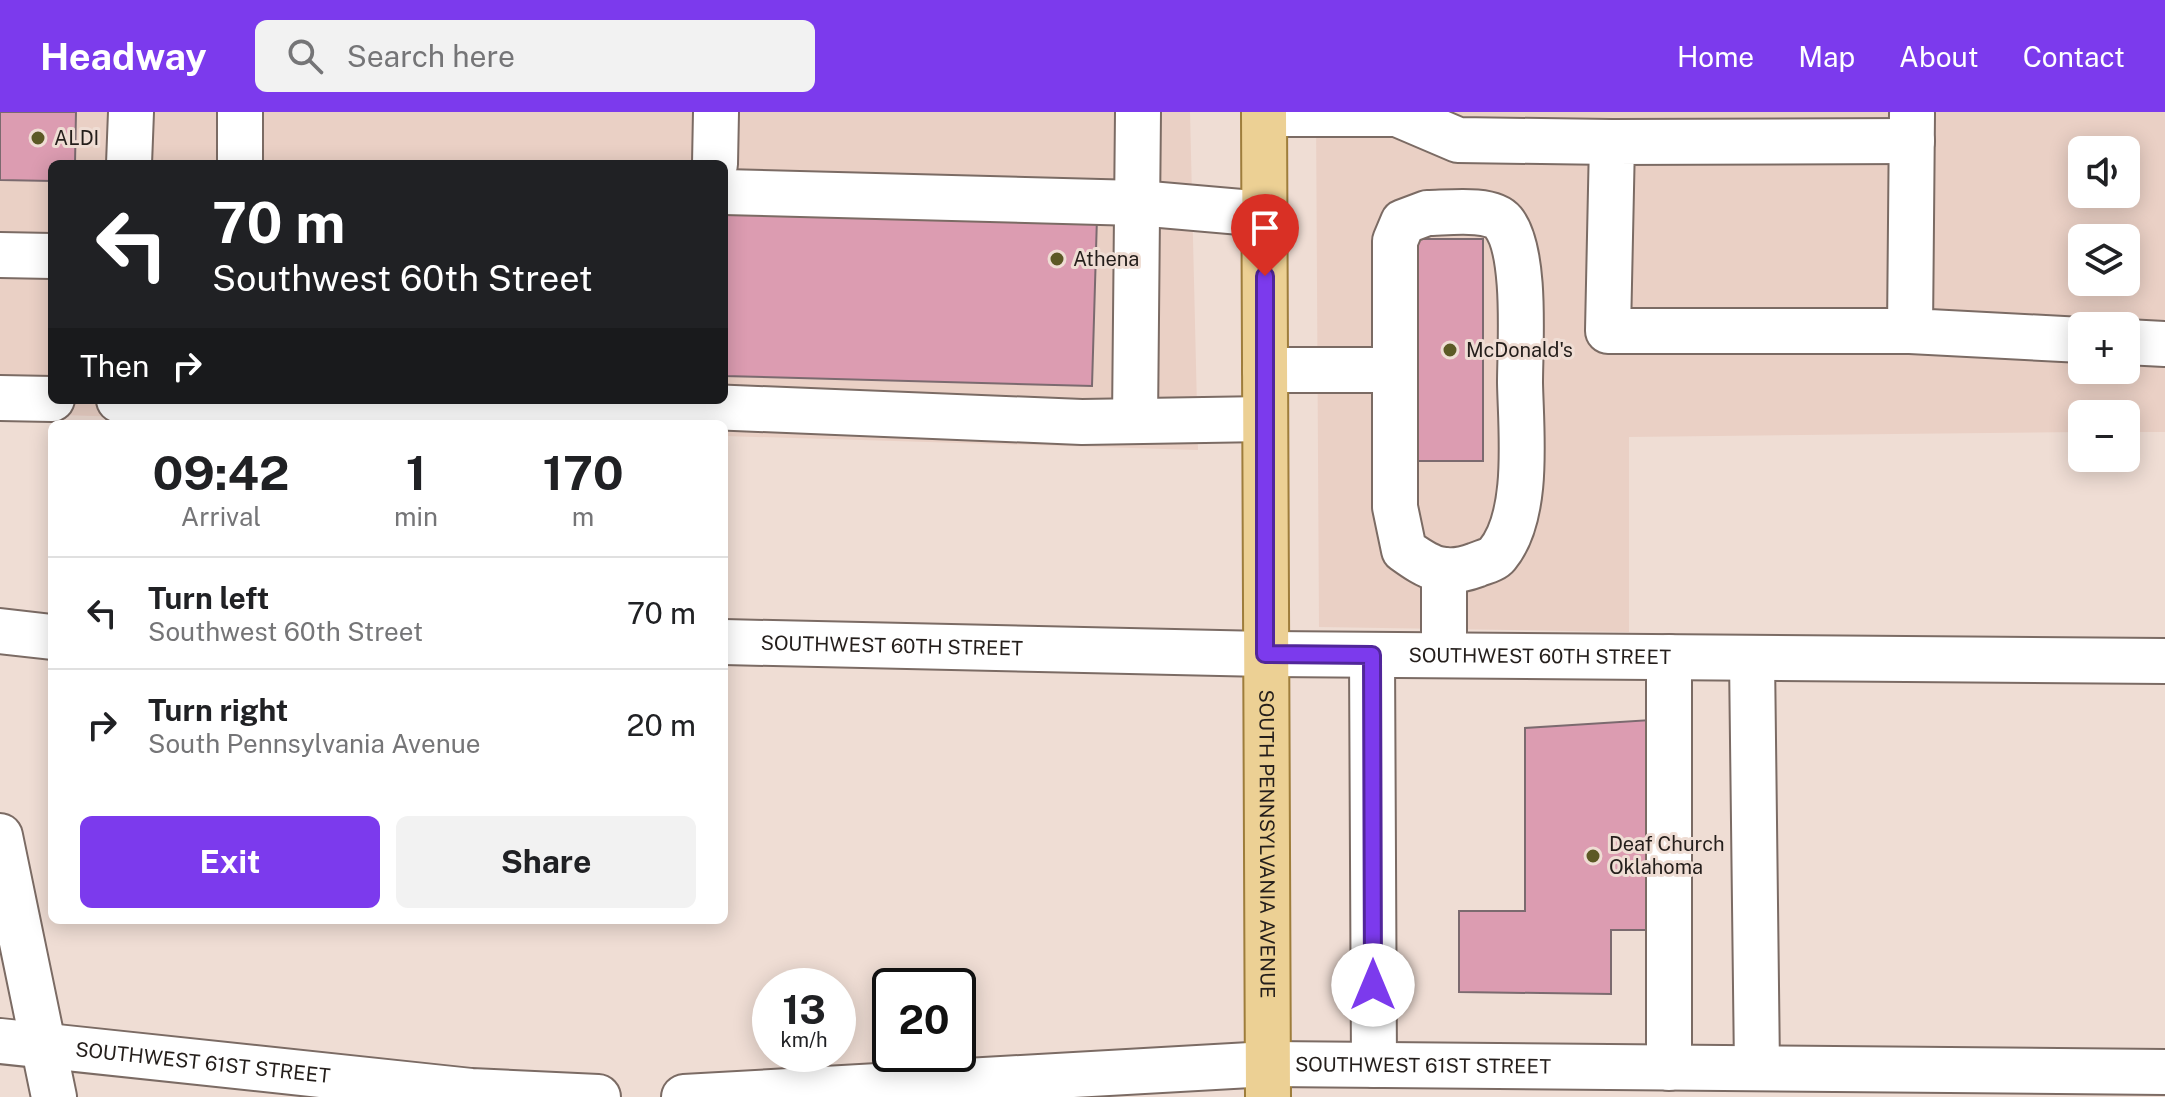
<!DOCTYPE html>
<meta charset="utf-8">
<style>
:root{--surface:#fff;--page:#f2f2f2;--text:#202124;--muted:#757577;--line:#e0e0e0;--accent:#7c3aed}
body{margin:0;font-family:"Public Sans",sans-serif;background:var(--page);color:var(--text);height:100vh;display:flex;flex-direction:column;font-size:30px;white-space:nowrap}
*{box-sizing:border-box;margin:0}
p{font-size:26px;color:var(--muted)}
.icon{flex:none;width:44px;height:44px;fill:none;stroke:currentColor;stroke-width:2;stroke-linecap:round;stroke-linejoin:round}
.map{position:relative;flex:1;overflow:hidden}
.sheet{position:absolute;left:48px;top:308px;width:680px;height:504px;display:flex;flex-direction:column;background:var(--surface);border-radius:12px;box-shadow:0 4px 20px #0003}
.sheet>*{flex:none}
.banner{position:absolute;left:48px;top:48px;width:680px;height:244px;border-radius:12px;box-shadow:0 4px 20px #0003;background:#202124;color:#fff;overflow:hidden}
.controls{position:absolute;left:2068px;top:24px;display:grid;gap:16px}
.controls a{display:grid;place-items:center;width:72px;height:72px;border-radius:12px;background:var(--surface);box-shadow:0 4px 20px #0003;font-size:40px}
.speed{position:absolute;left:752px;top:856px;display:flex;gap:16px;font-size:40px;font-weight:700;text-align:center}
.speed>*{display:grid;place-content:center;width:104px;height:104px;border-radius:50%;background:var(--surface);box-shadow:0 4px 20px #0003;line-height:1}
.speed small{font-size:20px;font-weight:400}
.speed .limit{border:4px solid #111;border-radius:12px;background:#fff;color:#111}
.pin{position:absolute;display:grid;place-items:center;width:68px;height:68px;color:#fff;margin:-82px -34px;border-radius:50% 50% 50% 0;rotate:-45deg;box-shadow:0 0 8px #0007}
.pin .icon{rotate:45deg}
.me{position:absolute;width:88px;margin:-44px;rotate:0deg;stroke-linejoin:round;filter:drop-shadow(0 0 6px #0008)}
.turn{display:flex;align-items:center;gap:28px;height:168px;padding:0 32px;font-size:36px}
.turn .icon{width:104px;height:104px;stroke-width:2.5}
.turn b{display:block;font-size:56px;line-height:68px}
.then{display:flex;align-items:center;height:76px;padding:0 32px;background:#0003;gap:16px;font-size:30px}
.eta{display:flex;justify-content:space-evenly;align-items:center;height:136px;text-align:center}
.eta b{font-size:48px;font-weight:700;line-height:56px}
.action{display:flex;gap:16px;margin-top:auto;padding:16px 32px}
.action a{flex:1;height:92px;border-radius:12px;background:var(--accent);color:#fff;font-size:32px;font-weight:700;line-height:92px;text-align:center}
.action a+a{background:var(--page);color:var(--text)}
ul{padding:0;list-style:none}
li{display:flex;align-items:center;gap:24px;height:112px;padding:0 32px;border-top:2px solid var(--line)}
li div{flex:1}
li b{display:block;font-size:30px}
li em{font-style:normal}
header{display:flex;align-items:center;gap:48px;box-sizing:border-box;height:112px;padding:0 40px;background:var(--accent);color:#fff}
header strong{font-size:38px}
nav{display:flex;gap:44px;margin-inline-start:auto;font-size:28px}
.search{width:560px;height:72px;background:var(--page);display:flex;align-items:center;gap:20px;box-sizing:border-box;padding:0 28px;border-radius:12px;color:var(--muted);font-size:30px}
.map>svg:first-child{display:block}
.built{fill:#ead0c5;fill-rule:evenodd}
.building{fill:#dc9cb1;stroke:#7b6a6f;stroke-width:2}
.lines{fill:none;stroke-linecap:round;stroke-linejoin:round}
.minor-casing{stroke:#7b6b64;stroke-width:48}
.major-casing{stroke:#9e7d3b;stroke-width:48}
.minor{stroke:#fff;stroke-width:44}
.major{stroke:#ecd094;stroke-width:44}
.route-casing{stroke:#51269a;stroke-width:20}
.route{stroke:#7c3aed;stroke-width:14}
.poi-dot{fill:#5c5925;stroke:#efddd4;stroke-width:3}
.labels{text-anchor:middle;dominant-baseline:central;stroke-width:6;stroke-linejoin:round;paint-order:stroke}
.poi-label{font-size:20px;fill:#241e1b;stroke:#efddd4;text-anchor:start}
.street-label{font-size:20px;fill:#241e1b;stroke:#efddd4}
</style>
<header>
<strong>Headway</strong>
<div class="search"><svg class="icon" aria-label="search" viewBox="0 0 24 24"><circle cx="10" cy="10" r="6"/><path d="M15 15l6 6"/></svg>Search here</div>
<nav><a>Home</a><a>Map</a><a>About</a><a>Contact</a></nav>
</header>
<div class="map">
<svg width="2165" height="985" viewBox="0 0 2165 985">
<rect width="100%" height="100%" fill="#efddd4"/>
<!-- built -->
<g class="built">
<path d="M0 0H1190L1198 338 724 324V312H346L0 301ZM52 52H724V288H52Z"/>
<path d="M1316 0H2165V320H2126V302H2082V320L1629 325V520L1319 515ZM2082 38H2126V82H2082ZM2082 126H2126V170H2082ZM2082 214H2126V258H2082Z"/>
</g>
<!-- building -->
<g class="building">
<path d="M0 0H76L75 52H52V69L0 68Z"/>
<path d="M724 95 1097 105 1092 274 724 264Z"/>
<rect x="1418" y="127" width="65" height="222"/>
<path d="M1651 608V818H1611V882L1459 880V799H1525V616Z"/>
</g>
<g class="lines">
<defs>
<g id="minor">
<path d="M1264 2H1397L1458 28 1612 30"/>
<path d="M1912 2 1910 219 2082 228"/>
<path d="M129 52 131 0"/>
<path d="M240 52V0"/>
<path d="M715 52 716 0"/>
<path d="M724 80 1138 91 1264 102"/>
<path d="M1427 101C1446 101 1491 95 1503 110 1527 139 1520 233 1520 271 1521 320 1530 404 1497 443 1493 448 1483 450 1476 453 1444 465 1429 456 1404 438L1395 395V129L1403 110Z"/>
<path d="M0 143 52 144"/>
<path d="M1910 219H1608L1612 30 1912 29"/>
<path d="M2126 230 2165 232"/>
<path d="M1265 258H1394"/>
<path d="M0 286 52 287"/>
<path d="M119 288 237 289"/>
<path d="M237 288 686 294 1082 310 1265 307"/>
<path d="M1135 309 1138 0"/>
<path d="M0 519 52 525"/>
<path id="s1" d="M724 530 1265 542 2165 549"/>
<path d="M1372 543 1374 953"/>
<path d="M1444 543V458"/>
<path d="M1669 545V956"/>
<path d="M1752 546 1757 956"/>
<path d="M0 724 54 985"/>
<path id="s2" d="M0 929 471 979 598 985"/>
<path id="s3" d="M684 985 1268 952 2165 960"/>
</g>
<g id="major">
<path id="s4" d="M1264 0 1268 985"/>
</g>
</defs>
<!-- minor casing -->
<use href="#minor" class="minor-casing"/>
<!-- major casing -->
<use href="#major" class="major-casing"/>
<!-- minor -->
<use href="#minor" class="minor"/>
<!-- major -->
<use href="#major" class="major"/>
</g>
<g class="lines">
<defs>
<path id="route" d="M1265 164V542L1372 543 1373 873"/>
</defs>
<!-- route casing -->
<use href="#route" class="route-casing"/>
<!-- route -->
<use href="#route" class="route"/>
</g>
<!-- markers -->
<g class="poi-dot">
<circle cx="38" cy="26" r="8"/>
<circle cx="1057" cy="147" r="8"/>
<circle cx="1450" cy="238" r="8"/>
<circle cx="1593" cy="744" r="8"/>
</g>
<g class="labels">
<!-- poi labels -->
<g class="poi-label">
<text x="54" y="26">ALDI</text>
<text x="1073" y="147">Athena</text>
<text x="1466" y="238">McDonald's</text>
<text x="1609" y="732">Deaf Church<tspan x="1609" dy="23">Oklahoma</tspan></text>
</g>
<!-- street labels -->
<g class="street-label">
<text stroke="none"><textPath href="#s1" startOffset="168">SOUTHWEST 60TH STREET</textPath></text>
<text stroke="none"><textPath href="#s1" startOffset="816">SOUTHWEST 60TH STREET</textPath></text>
<text stroke="none"><textPath href="#s4" startOffset="732">SOUTH PENNSYLVANIA AVENUE</textPath></text>
<text stroke="none"><textPath href="#s2" startOffset="204">SOUTHWEST 61ST STREET</textPath></text>
<text stroke="none"><textPath href="#s3" startOffset="740">SOUTHWEST 61ST STREET</textPath></text>
</g>
</g>
</svg>
<div class="controls">
<a><svg class="icon" aria-label="sound" viewBox="0 0 24 24"><path d="M4 9h4l5-4v14l-5-4H4zM17 9q2 3 0 6"/></svg></a>
<a><svg class="icon" aria-label="layers" viewBox="0 0 24 24"><path d="M12 4l9 5-9 5-9-5zM3 14l9 5 9-5"/></svg></a>
<a>+</a>
<a>−</a>
</div>
<div class="speed"><div>13<small>km/h</small></div><div class="limit">20</div></div>
<div class="pin" style="left:1265px;top:164px;background:#d93025"><svg class="icon" aria-label="arrive" viewBox="0 0 24 24"><path d="M6 21V4h12l-3 4 3 4H6"/></svg></div>
<svg class="me" style="left:1373px;top:873px" viewBox="-20 -20 40 40"><circle r="19" fill="#fff"/><path d="M0-13L10 11 0 6-10 11z" fill="#7c3aed"/></svg>
<div class="banner">
<div class="turn"><svg class="icon" aria-label="left" viewBox="0 0 24 24"><path d="M17 20v-9H6M10 6l-5 5 5 5"/></svg><div><b>70 m</b>Southwest 60th Street</div></div>
<div class="then">Then<svg class="icon" aria-label="right" viewBox="0 0 24 24"><path d="M7 20v-9h11M14 6l5 5-5 5"/></svg></div>
</div>
<section class="sheet">
<div class="eta">
<div><b>09:42</b><p>Arrival</p></div>
<div><b>1</b><p>min</p></div>
<div><b>170</b><p>m</p></div>
</div>
<ul>
<li><svg class="icon" aria-label="left" viewBox="0 0 24 24"><path d="M17 20v-9H6M10 6l-5 5 5 5"/></svg><div><b>Turn left</b><p>Southwest 60th Street</p></div><em>70 m</em></li>
<li><svg class="icon" aria-label="right" viewBox="0 0 24 24"><path d="M7 20v-9h11M14 6l5 5-5 5"/></svg><div><b>Turn right</b><p>South Pennsylvania Avenue</p></div><em>20 m</em></li>
</ul>
<div class="action"><a>Exit</a><a>Share</a></div>
</section>
</div>
